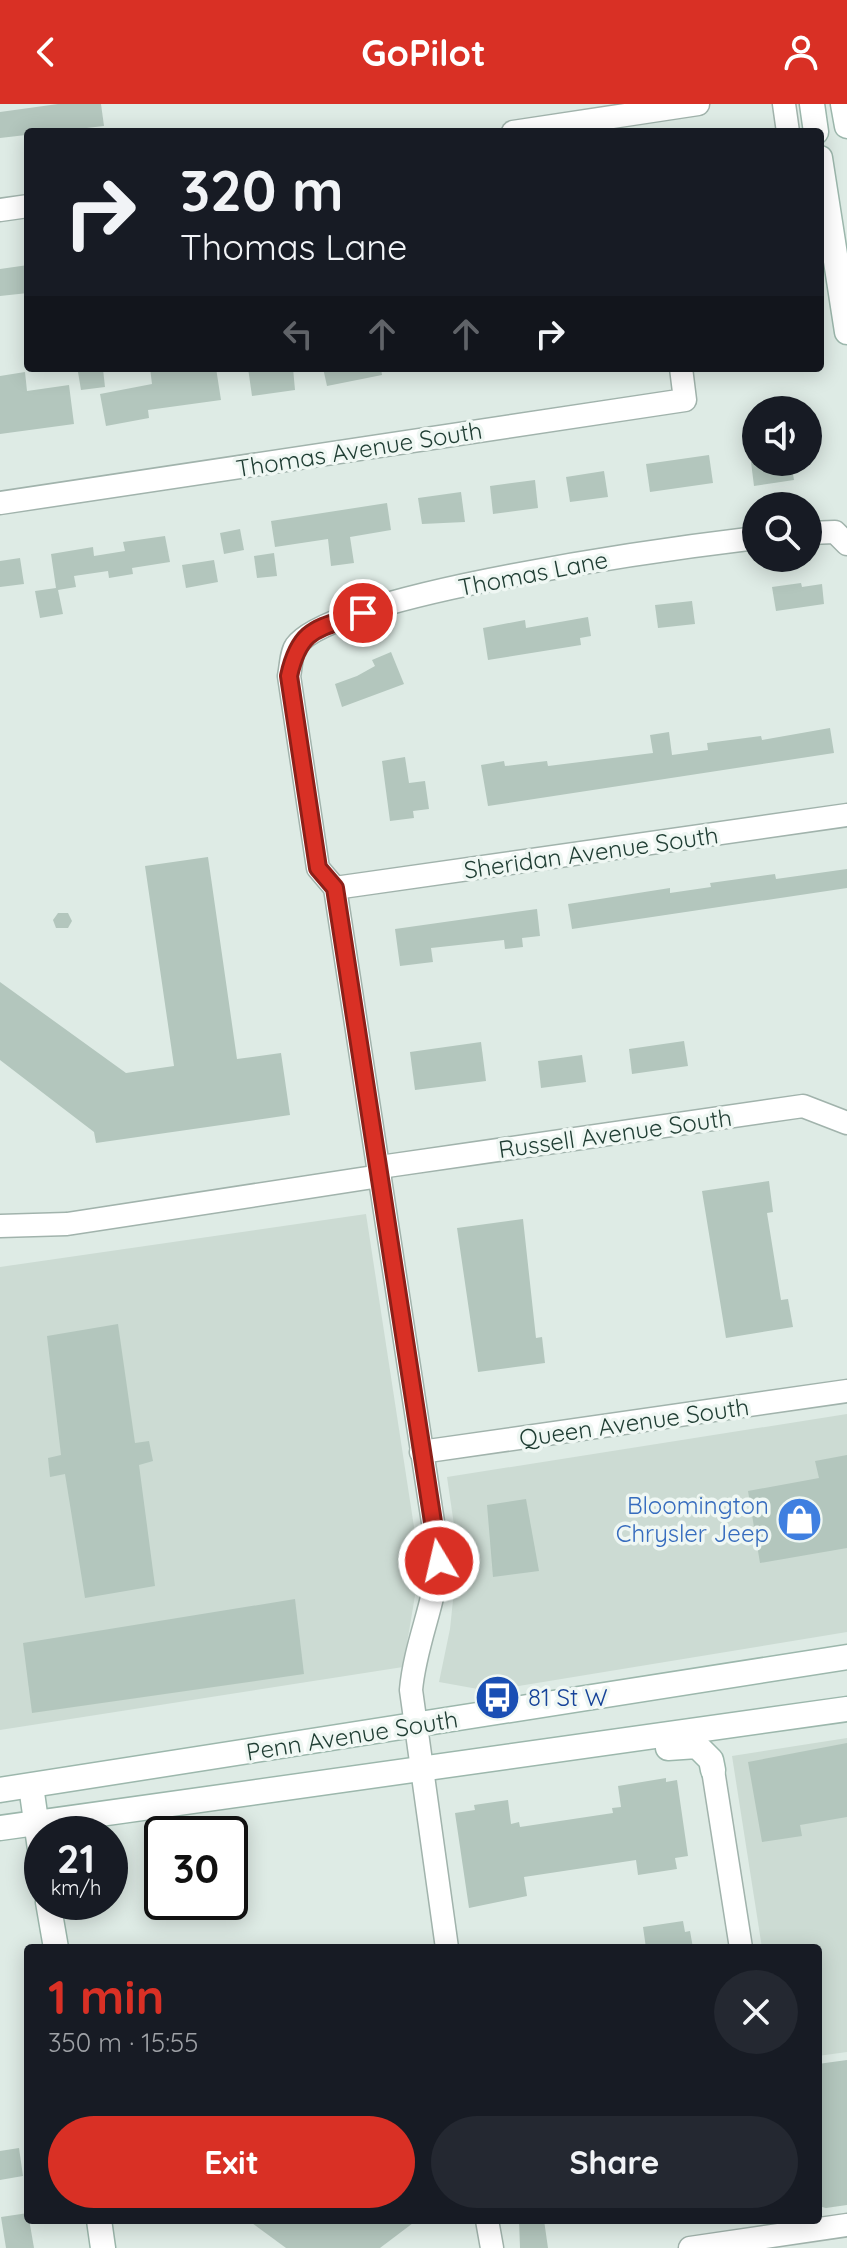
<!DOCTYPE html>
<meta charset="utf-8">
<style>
:root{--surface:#171b24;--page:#242831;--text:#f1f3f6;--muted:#9ea1a6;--accent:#d93025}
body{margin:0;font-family:Quicksand,sans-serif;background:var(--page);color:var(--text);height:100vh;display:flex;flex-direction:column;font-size:30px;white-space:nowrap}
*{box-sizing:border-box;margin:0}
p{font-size:26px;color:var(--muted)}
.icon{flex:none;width:44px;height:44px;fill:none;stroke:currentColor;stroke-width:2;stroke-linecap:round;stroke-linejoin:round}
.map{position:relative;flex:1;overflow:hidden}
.drawer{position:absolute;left:24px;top:1840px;width:798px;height:280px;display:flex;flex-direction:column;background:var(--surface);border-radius:8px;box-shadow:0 4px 20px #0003}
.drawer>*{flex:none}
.top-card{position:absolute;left:24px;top:24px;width:800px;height:244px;border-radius:8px;box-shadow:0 4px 20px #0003;background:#171b24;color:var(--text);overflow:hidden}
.controls{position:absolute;left:742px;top:292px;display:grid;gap:16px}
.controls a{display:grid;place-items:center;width:80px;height:80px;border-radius:50%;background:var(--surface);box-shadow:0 4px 20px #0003;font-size:40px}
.speed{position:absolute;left:24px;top:1712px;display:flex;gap:16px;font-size:40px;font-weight:700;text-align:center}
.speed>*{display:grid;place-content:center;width:104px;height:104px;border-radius:50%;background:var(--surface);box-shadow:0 4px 20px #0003;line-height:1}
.speed small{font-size:20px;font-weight:400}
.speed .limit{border:4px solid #111;border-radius:12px;background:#fff;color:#111}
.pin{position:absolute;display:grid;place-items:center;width:68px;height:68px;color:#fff;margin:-34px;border:4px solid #fff;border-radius:50%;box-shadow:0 2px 8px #0007}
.me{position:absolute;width:88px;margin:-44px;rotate:351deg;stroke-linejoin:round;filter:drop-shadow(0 0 6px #0008)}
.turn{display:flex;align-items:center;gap:28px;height:168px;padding:0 24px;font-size:36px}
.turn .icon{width:104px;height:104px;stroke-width:2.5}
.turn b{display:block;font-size:56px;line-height:68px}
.lanes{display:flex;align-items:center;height:76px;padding:0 24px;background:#0003;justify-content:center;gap:40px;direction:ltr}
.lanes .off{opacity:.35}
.round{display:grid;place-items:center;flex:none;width:84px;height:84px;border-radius:42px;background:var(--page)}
.headline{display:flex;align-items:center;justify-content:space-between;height:136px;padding:0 24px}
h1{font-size:48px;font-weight:700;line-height:60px;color:var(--accent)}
.primary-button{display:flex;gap:16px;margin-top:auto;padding:16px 24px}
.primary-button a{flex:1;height:92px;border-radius:48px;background:var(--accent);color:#fff;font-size:32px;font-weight:700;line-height:92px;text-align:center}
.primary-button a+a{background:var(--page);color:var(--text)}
header{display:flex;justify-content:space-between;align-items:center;height:104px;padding:0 24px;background:var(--accent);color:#fff;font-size:36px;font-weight:700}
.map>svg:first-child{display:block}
.built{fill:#ccdbd3}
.building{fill:#b3c6bd}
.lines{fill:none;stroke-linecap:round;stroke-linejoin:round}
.street-casing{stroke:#a1b3ac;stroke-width:25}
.secondary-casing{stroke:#9cb7ac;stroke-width:27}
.street{stroke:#fff;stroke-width:22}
.secondary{stroke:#fff;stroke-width:24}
.route-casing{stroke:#8d1f18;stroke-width:20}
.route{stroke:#d93025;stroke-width:14}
.labels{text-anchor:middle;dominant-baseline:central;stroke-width:7;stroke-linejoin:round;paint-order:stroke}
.street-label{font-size:24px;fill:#1e3c32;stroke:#eff7f3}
.shop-label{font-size:24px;fill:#366cbe;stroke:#eff7f3;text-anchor:end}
.transit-label{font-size:24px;fill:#164399;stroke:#eff7f3;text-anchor:start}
</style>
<header><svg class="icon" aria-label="back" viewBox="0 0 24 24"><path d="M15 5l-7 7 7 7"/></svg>GoPilot<svg class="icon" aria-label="person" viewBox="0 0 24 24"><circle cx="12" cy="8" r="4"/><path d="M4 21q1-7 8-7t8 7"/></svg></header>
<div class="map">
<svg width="847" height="2144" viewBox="0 0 847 2144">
<rect width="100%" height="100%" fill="#deebe5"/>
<!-- built -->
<g class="built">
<path d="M366 1110 420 1462 403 1563 0 1626V1163Z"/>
<path d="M847 1310V1528L489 1587 439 1578 450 1525 458 1448 447 1373Z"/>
<path d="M847 1634V1948L818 1952V1844H762L732 1652Z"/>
</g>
<!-- building -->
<g class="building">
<path d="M58 0H101L104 22 0 34V8Z"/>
<path d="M28 161V189L0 192V165Z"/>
<path d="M150 264H216L221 296 148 306 149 314 106 322 100 290 152 280Z"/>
<path d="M248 264H293L295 286 252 292Z"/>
<path d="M323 264H381L382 271 327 282Z"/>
<path d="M103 265 105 283 81 286 78 268Z"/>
<path d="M25 268 27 287 69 281 74 320 0 330V272Z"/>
<path d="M709 351 713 379 650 388 646 360Z"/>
<path d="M751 358H791L794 376 754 382Z"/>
<path d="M604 367 608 393 570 398 566 373Z"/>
<path d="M535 376 538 404 493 410 490 382Z"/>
<path d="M461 388 465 418 422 420 418 394Z"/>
<path d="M387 399 391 426 350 433 354 459 331 462 328 435 275 443 271 417Z"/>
<path d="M240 425 244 446 224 450 220 429Z"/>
<path d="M165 432 170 458 132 464 133 470 109 474 108 467 74 472 76 483 58 486 63 510 40 514 35 487 56 484 51 450 93 443 94 452 125 447 123 438Z"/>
<path d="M274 449 277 472 257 474 254 452Z"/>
<path d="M20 454 24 480 0 483V457Z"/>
<path d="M214 456 218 478 186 484 182 461Z"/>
<path d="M801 479 802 483 822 480 824 500 776 507 772 483Z"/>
<path d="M692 497 695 520 658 524 655 501Z"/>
<path d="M588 513 591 532 580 534 581 541 488 556 483 524 525 516 526 524Z"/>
<path d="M391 548 404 580 342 603 335 580 357 572 375 562 372 556Z"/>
<path d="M830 624 834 649 488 702 481 661 504 657 505 662 547 657 548 662 653 649 650 631 669 628 672 651 708 646 707 639 761 632 762 636Z"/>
<path d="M405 653 409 679 425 677 429 705 413 707 414 714 390 717 382 657Z"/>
<path d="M208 753 237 955 281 949 290 1011 96 1039 94 1028 0 956V878L126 969 174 962 145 762Z"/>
<path d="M847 765V784L572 825 568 800 670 784V789L711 783 710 779 775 770 776 775Z"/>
<path d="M537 805 540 832 522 834 523 843 505 845 504 836 431 844 433 858 400 862 395 825Z"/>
<path d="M58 809H68L72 817 68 824H56L53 816Z"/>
<path d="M684 937 688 962 632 970 629 945Z"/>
<path d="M481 938 486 977 415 986 410 948Z"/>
<path d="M582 951 586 978 541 984 538 957Z"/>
<path d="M769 1077 773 1108 767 1109 781 1196 788 1195 793 1223 726 1234 702 1087Z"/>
<path d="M523 1115 536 1234 542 1233 545 1259 478 1268 457 1124Z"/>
<path d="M118 1220 135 1339 149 1337 153 1357 139 1361 155 1482 85 1494 65 1370 50 1373 48 1354 61 1351 47 1232Z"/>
<path d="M847 1351V1444L760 1459 748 1387 819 1374 815 1357Z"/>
<path d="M526 1395 539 1467 493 1473 487 1401Z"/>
<path d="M295 1495 304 1570 32 1609 23 1539Z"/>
<path d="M847 1639V1713L800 1721 802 1732 762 1738 748 1658Z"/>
<path d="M666 1674V1678L677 1676 688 1752 675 1754 677 1765 638 1771 636 1756 524 1773 527 1792 469 1804 455 1709 475 1706 474 1701 508 1696 511 1720 519 1718 520 1723 613 1709 612 1704 621 1703 618 1682Z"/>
<path d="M683 1817 685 1828 690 1827 693 1844H646L643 1823Z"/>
<path d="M847 1956V2101L826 2104 818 2102V1960Z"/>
<path d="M19 2044 23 2072 0 2076V2047Z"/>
<path d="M28 2109 34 2144H6L1 2113Z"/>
<path d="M248 2116H417L380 2144H286Z"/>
<path d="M519 2116H544L548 2144H520Z"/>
</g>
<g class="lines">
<defs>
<g id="street">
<path d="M784 0 788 28"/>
<path d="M513 28 698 0"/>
<path d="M0 106 28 102"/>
<path d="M0 399 685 296 681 264"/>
<path d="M808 429 835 428 847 440"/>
<path d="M335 784 847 711"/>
<path d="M380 1063 803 1002 847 1019"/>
<path d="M0 1122 67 1120 380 1072"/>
<path d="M421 1348 847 1287"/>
<path d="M713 1666 741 1844"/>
<path d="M447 1844 411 1586C415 1541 434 1502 439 1457L335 784 318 764 289 572C291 563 291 549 296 542 333 489 681 443 756 434"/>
<path d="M487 2116 492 2144"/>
<path d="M690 2144 847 2121"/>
</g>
<g id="secondary">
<path d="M812 0 816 28"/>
<path d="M843 0 847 22"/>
<path d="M820 54 847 228"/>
<path d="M668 1644 697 1642 711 1656 713 1666"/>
<path d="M31 1682 42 1759"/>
<path d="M0 1686 847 1553"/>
<path d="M0 1724 847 1605"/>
<path d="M48 1798 56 1844"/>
<path d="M99 2116 103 2144"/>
</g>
</defs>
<!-- street casing -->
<use href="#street" class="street-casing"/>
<!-- secondary casing -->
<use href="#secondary" class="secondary-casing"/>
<!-- street -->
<use href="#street" class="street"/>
<!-- secondary -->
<use href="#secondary" class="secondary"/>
</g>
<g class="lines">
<defs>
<path id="route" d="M363 509C319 525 300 522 289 572L318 764 335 784 439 1457"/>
</defs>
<!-- route casing -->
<use href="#route" class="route-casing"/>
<!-- route -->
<use href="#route" class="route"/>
</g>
<!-- icons -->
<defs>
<symbol id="shop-disc" viewBox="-11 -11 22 22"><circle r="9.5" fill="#3f7fe0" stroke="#eff7f3"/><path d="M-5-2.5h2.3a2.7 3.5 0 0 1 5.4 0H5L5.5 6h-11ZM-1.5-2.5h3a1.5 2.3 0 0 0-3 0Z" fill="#fff"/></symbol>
<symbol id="bus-disc" viewBox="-11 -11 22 22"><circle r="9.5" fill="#1a4fb4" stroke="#eff7f3"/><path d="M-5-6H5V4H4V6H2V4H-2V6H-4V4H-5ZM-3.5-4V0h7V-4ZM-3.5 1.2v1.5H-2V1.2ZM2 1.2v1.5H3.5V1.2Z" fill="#fff"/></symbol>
</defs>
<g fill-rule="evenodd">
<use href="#shop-disc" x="774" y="1390" width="51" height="51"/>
<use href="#bus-disc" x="472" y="1568" width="51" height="51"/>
</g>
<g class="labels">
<!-- street labels -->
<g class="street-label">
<text transform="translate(359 345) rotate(-9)">Thomas Avenue South</text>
<text transform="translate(533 469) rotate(-11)">Thomas Lane</text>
<text transform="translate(591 748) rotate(-8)">Sheridan Avenue South</text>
<text transform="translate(615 1029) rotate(-8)">Russell Avenue South</text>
<text transform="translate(634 1318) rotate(-8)">Queen Avenue South</text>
<text transform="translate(352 1631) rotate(-9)">Penn Avenue South</text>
</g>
<!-- shop labels -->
<g class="shop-label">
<text x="769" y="1401">Bloomington<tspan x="769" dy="28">Chrysler Jeep</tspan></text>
</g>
<!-- transit labels -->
<g class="transit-label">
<text x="528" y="1593">81 St W</text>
</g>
</g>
</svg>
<div class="controls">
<a><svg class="icon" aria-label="sound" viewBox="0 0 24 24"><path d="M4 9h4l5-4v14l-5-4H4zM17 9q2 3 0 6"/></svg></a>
<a><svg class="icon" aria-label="search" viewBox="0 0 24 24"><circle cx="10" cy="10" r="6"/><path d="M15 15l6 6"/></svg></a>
</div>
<div class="speed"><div>21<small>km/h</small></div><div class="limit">30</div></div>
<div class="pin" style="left:363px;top:509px;background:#d93025"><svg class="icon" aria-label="arrive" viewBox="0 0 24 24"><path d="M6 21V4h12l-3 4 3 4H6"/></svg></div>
<svg class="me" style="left:439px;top:1457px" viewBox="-20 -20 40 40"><circle r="17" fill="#d93025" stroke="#fff" stroke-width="3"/><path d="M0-11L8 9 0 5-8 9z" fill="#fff"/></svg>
<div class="top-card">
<div class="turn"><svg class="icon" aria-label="right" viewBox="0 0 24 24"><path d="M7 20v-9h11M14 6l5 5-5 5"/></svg><div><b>320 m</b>Thomas Lane</div></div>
<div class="lanes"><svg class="icon off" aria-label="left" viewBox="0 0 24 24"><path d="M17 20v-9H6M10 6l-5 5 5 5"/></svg><svg class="icon off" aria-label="ahead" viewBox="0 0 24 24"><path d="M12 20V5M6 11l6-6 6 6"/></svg><svg class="icon off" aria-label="ahead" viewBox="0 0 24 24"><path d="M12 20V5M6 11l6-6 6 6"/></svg><svg class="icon" aria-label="right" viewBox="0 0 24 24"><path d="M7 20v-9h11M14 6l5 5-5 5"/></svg></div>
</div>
<section class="drawer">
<div class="headline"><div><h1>1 min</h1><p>350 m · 15:55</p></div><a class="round"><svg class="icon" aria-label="close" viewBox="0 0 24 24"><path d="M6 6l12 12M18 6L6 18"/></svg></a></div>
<div class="primary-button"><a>Exit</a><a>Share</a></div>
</section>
</div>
